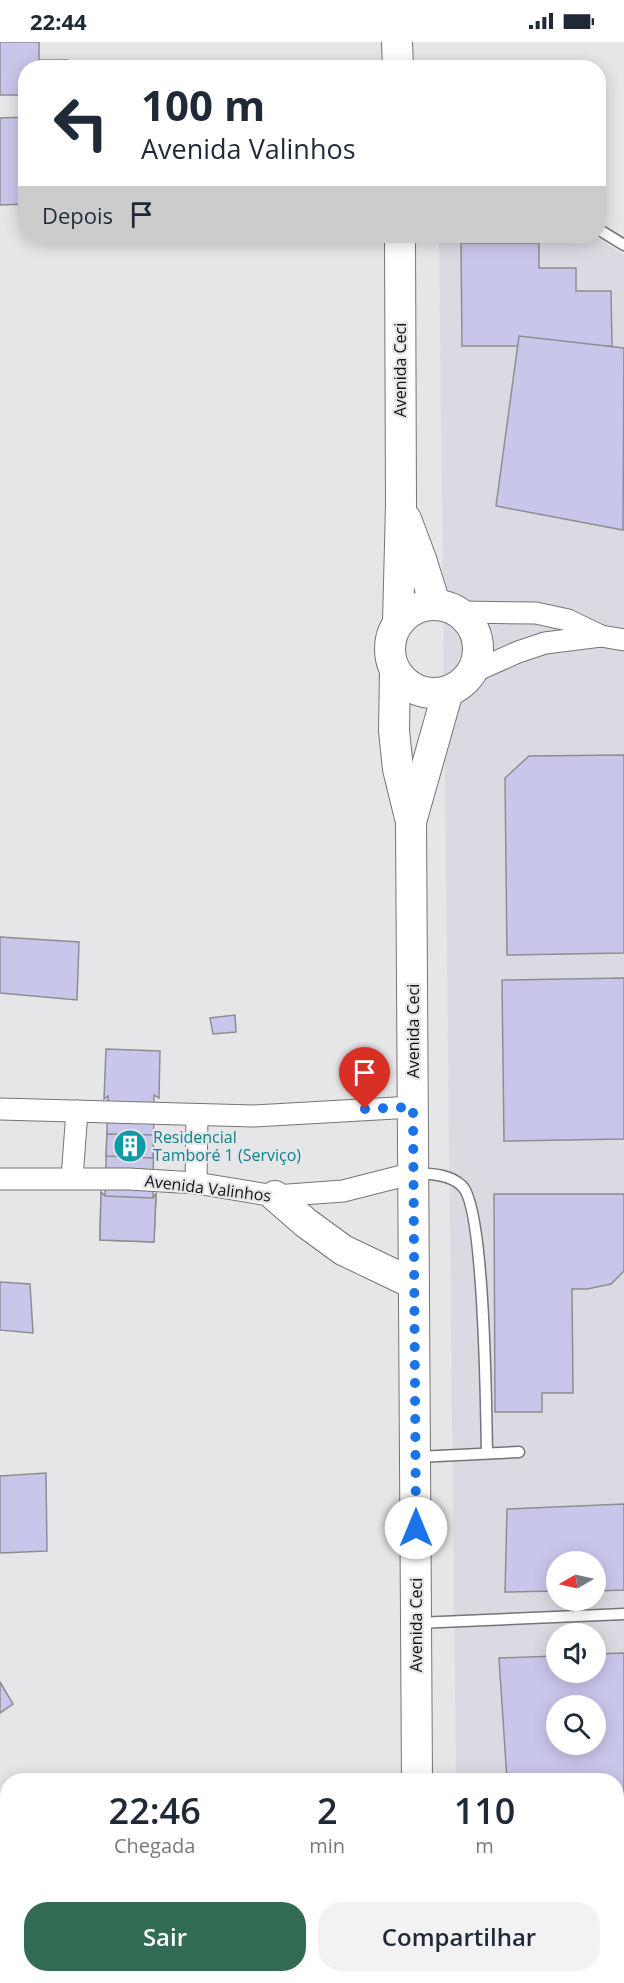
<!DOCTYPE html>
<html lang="pt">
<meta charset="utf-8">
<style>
:root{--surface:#fff;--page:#f2f2f3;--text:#1f2937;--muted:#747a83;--accent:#326b53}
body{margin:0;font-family:"Open Sans",sans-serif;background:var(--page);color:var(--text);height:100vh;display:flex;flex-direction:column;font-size:22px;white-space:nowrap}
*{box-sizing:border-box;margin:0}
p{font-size:20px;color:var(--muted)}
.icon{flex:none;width:33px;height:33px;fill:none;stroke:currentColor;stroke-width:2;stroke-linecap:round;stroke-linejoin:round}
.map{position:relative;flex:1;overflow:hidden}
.drawer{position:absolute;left:0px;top:1731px;width:624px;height:210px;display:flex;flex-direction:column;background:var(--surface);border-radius:24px 24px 0 0;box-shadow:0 3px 15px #0003}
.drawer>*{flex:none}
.hud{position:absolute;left:18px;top:18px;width:588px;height:183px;border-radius:24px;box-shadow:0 3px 15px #0003;background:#fff;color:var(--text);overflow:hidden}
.needle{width:39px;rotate:261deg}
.buttons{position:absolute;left:546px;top:1509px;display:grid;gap:12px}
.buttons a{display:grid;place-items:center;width:60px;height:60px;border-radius:50%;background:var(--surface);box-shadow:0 3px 15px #0003;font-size:30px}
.pin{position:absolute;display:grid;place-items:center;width:51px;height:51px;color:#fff;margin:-62px -26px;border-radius:50% 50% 50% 0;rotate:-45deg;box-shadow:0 0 6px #0007}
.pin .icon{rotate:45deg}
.me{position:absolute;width:66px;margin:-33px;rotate:0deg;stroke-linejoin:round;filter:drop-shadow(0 0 4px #0008)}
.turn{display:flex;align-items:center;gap:21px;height:126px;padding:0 24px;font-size:27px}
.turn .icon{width:78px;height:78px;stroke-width:2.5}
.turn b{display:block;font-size:42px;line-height:51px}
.then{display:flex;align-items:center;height:57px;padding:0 24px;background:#0003;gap:12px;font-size:22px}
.eta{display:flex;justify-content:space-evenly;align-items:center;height:102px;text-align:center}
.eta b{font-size:36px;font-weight:600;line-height:42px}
.action{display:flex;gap:12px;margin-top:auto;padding:12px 24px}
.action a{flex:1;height:69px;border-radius:24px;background:var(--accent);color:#fff;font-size:24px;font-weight:600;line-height:69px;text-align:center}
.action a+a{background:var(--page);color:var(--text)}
.status{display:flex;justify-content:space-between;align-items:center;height:42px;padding:0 30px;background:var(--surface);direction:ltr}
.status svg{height:16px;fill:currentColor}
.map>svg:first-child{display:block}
.built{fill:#dadae3;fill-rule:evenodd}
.green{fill:#a4baa4}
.building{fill:#c9c6eb;stroke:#8e8e90;stroke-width:1.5;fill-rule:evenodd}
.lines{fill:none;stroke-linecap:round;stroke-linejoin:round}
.lane-casing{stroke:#757577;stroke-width:13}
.street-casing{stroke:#757577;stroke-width:23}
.secondary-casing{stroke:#757577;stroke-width:32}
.lane{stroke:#fff;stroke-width:10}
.street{stroke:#fff;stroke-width:21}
.secondary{stroke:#fff;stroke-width:30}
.route{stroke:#1a73e8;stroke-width:10;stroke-dasharray:0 18}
.labels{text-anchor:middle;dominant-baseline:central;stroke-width:4.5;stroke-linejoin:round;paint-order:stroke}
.street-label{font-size:16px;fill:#131313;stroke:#e6e6e8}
.culture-label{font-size:16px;fill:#0d838f;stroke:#e6e6e8;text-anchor:start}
</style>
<div class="status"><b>22:44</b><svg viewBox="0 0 49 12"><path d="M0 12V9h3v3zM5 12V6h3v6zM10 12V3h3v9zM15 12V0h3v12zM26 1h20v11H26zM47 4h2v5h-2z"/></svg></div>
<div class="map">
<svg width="624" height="1941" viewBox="0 0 624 1941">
<rect width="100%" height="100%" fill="#e6e6e8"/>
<!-- built -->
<path class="built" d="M439 194H594L624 213V1941H458V1934H616V1738H456ZM556 1520H596V1558H556ZM556 1592H596V1630H556ZM556 1664H596V1702H556Z"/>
<!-- green -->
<path class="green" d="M24 1934H106L103 1941H21Z"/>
<!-- building -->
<g class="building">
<path d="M0 0H39V18H68V26H26V53H0Z"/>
<path d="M26 75V162L0 163V76Z"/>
<path d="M461 201H539V226H576V249H611L612 304H462Z"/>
<path d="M519 294 624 306 623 488 496 464Z"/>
<path d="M624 713V911L507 913 505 736 529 714Z"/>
<path d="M0 895 79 900 77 958 0 951Z"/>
<path d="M624 936V1097L504 1099 502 938Z"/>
<path d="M235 973 236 990 213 992 210 976Z"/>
<path d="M106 1007 160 1009 159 1056 154 1053 153 1156 156 1152 154 1200 100 1198 101 1150 105 1154 108 1054 104 1057Z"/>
<path d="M107 1092 153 1093V1116L106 1114Z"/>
<path d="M101 1150 105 1154 153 1156 156 1152 154 1200 100 1198Z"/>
<path d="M494 1152H624V1229L611 1242 587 1247H572L573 1351H542V1370H495Z"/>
<path d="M0 1240 30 1242 33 1291 0 1288Z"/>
<path d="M46 1431 47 1509 0 1511V1434Z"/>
<path d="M624 1462V1548L596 1549V1520H556V1549L505 1550 507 1467Z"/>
<path d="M624 1611V1806L616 1807V1738H507L499 1616 556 1614V1630H596V1612ZM556 1664H596V1702H556Z"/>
<path d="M0 1640 13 1662 0 1671Z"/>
<path d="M616 1853H624V1941H510V1934H616Z"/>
</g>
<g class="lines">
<defs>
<g id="lane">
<path d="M598 187 624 203"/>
<path d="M415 1131C431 1132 450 1132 462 1144 485 1165 486 1370 487 1411"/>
<path d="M417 1415 519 1410"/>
<path d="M417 1581 624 1572"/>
<path d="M616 1824H624"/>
</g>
<g id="street">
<path d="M460 570 536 571 568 578 601 594 624 598"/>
<path d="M471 631 518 610 545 601 601 594"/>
<path d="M0 1067 254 1074 413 1065"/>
<path d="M72 1136 77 1069"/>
<path d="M0 1137H129L196 1141 275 1154 343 1149 414 1131"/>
<path d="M196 1141 197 1073"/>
</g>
<g id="secondary">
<path d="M397 0 398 26"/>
<path d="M406 477 421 517 435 562"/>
<circle cx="434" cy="607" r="44"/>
<path d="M398 581 401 463 400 194"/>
<path d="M395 628 394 689 398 727 411 780 417 1738"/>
<path d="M411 780 448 649"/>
<path d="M275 1154 306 1181 343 1208 414 1242"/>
<path d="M419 1934V1941"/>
</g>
</defs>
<!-- lane casing -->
<use href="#lane" class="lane-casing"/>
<!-- street casing -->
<use href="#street" class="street-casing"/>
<!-- secondary casing -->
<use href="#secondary" class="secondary-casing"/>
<!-- lane -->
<use href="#lane" class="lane"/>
<!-- street -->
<use href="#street" class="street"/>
<!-- secondary -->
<use href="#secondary" class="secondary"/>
</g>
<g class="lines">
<!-- route -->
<path class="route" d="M365 1067 413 1065 416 1486"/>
</g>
<!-- icons -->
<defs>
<symbol id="building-disc" viewBox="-11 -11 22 22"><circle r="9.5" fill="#0f9aa8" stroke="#e6e6e8"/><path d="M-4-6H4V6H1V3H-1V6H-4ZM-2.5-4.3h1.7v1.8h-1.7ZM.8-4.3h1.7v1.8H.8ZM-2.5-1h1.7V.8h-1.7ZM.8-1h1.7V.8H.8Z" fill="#fff"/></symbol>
</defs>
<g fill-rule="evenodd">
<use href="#building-disc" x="111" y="1085" width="38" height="38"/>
</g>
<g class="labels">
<!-- street labels -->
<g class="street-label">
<text transform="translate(400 328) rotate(-90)">Avenida Ceci</text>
<text transform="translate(413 989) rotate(-90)">Avenida Ceci</text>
<text transform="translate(208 1146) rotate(7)">Avenida Valinhos</text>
<text transform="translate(416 1583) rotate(-90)">Avenida Ceci</text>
</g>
<!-- culture labels -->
<g class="culture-label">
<text x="153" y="1095">Residencial<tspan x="153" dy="18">Tamboré 1 (Serviço)</tspan></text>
</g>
</g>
</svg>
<div class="buttons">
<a><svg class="needle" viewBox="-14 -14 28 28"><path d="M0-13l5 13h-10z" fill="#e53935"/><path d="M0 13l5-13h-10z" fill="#747a83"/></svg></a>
<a><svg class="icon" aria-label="sound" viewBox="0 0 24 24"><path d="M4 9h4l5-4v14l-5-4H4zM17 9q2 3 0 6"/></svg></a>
<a><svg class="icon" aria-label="search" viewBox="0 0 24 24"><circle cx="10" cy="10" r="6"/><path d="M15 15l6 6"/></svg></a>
</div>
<div class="pin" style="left:365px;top:1067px;background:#d93025"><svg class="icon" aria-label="arrive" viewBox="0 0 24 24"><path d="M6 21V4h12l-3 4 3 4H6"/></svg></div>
<svg class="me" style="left:416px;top:1486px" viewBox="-20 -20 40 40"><circle r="19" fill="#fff"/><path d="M0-13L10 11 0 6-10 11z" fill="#1a73e8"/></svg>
<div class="hud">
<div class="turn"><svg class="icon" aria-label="left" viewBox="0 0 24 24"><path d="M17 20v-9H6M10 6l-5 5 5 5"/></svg><div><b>100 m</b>Avenida Valinhos</div></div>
<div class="then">Depois<svg class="icon" aria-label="arrive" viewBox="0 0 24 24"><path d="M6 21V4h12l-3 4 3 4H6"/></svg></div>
</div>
<section class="drawer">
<div class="eta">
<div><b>22:46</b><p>Chegada</p></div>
<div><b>2</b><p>min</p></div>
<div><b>110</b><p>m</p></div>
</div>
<div class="action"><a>Sair</a><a>Compartilhar</a></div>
</section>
</div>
